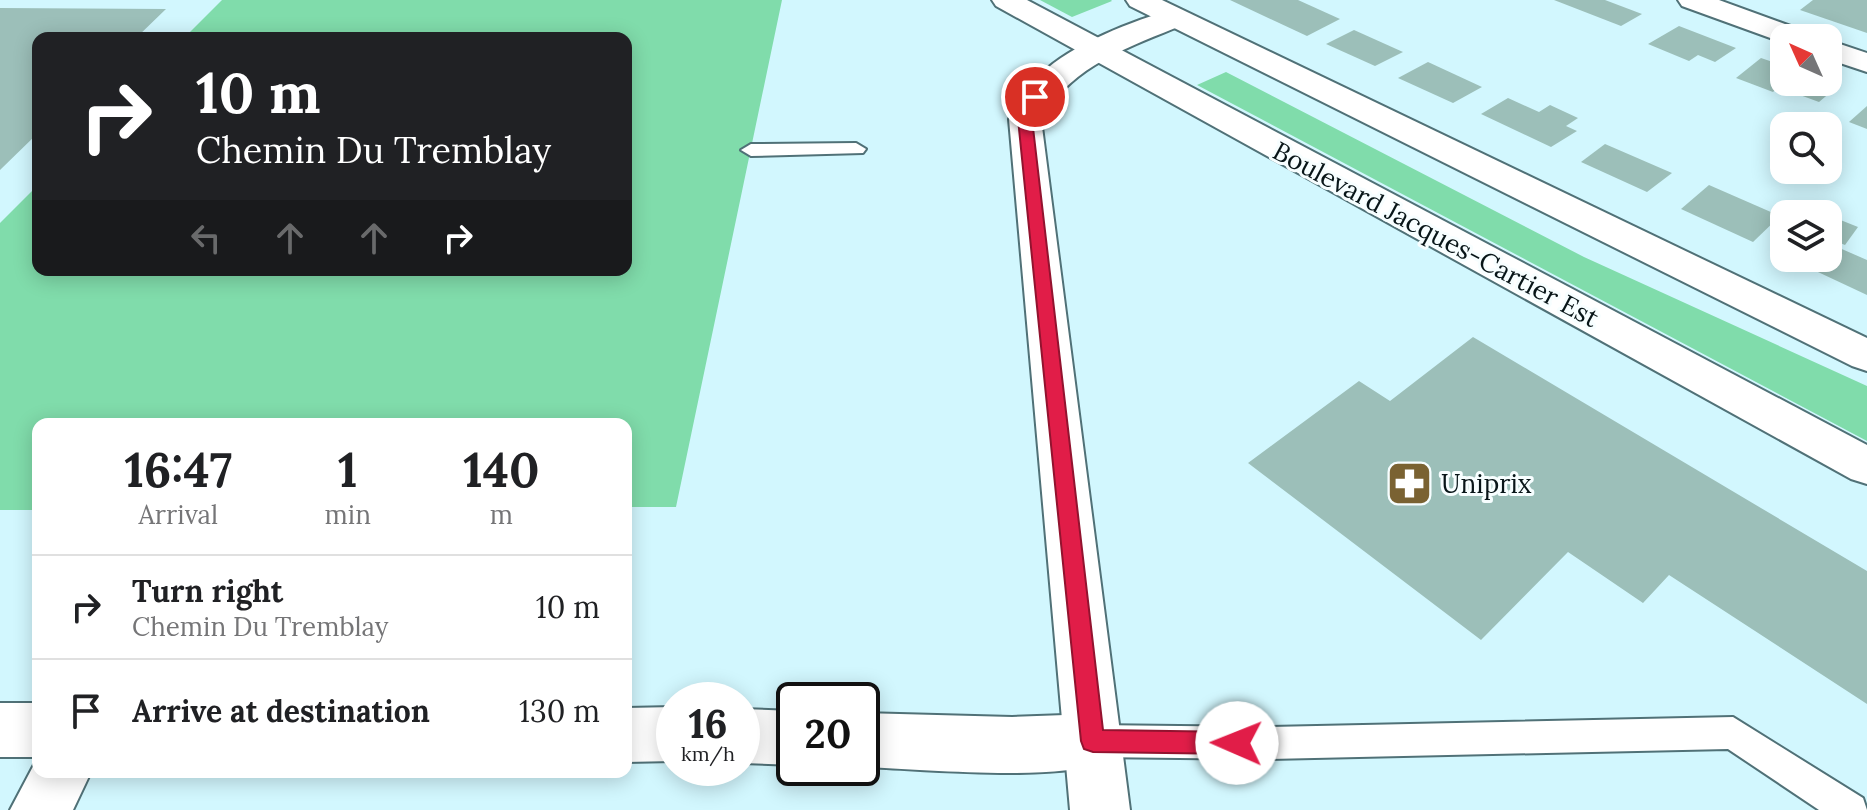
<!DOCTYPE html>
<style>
:root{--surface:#fff;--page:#f2f2f2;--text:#202124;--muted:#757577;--line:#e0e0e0}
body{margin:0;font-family:Lora,serif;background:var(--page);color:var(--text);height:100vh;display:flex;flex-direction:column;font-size:30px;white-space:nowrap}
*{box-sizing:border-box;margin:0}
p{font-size:26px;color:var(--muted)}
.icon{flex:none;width:44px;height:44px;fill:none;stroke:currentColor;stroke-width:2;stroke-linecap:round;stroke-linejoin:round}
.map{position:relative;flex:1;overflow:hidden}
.drawer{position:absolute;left:32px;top:418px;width:600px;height:360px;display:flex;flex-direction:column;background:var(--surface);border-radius:16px;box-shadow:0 4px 20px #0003}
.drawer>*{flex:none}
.banner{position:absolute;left:32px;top:32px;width:600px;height:244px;border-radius:16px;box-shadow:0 4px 20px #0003;background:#202124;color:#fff;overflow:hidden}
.needle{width:52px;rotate:315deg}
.buttons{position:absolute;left:1770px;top:24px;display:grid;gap:16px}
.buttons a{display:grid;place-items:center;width:72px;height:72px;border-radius:16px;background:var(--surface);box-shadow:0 4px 20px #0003;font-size:40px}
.speed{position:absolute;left:656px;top:682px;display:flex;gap:16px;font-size:40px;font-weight:700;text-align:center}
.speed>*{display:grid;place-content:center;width:104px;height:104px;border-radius:50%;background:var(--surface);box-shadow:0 4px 20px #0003;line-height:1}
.speed small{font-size:20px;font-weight:400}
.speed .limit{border:4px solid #111;border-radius:12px;background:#fff;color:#111}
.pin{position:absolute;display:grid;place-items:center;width:68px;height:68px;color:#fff;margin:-34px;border:4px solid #fff;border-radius:50%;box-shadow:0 2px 8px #0007}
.me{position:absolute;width:88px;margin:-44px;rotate:271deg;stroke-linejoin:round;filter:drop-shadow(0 0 6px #0008)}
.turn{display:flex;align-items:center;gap:28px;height:168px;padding:0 32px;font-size:36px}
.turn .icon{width:104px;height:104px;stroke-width:2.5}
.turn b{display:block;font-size:56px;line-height:68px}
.lanes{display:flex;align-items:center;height:76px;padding:0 32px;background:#0003;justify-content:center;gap:40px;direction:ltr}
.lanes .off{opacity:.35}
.eta{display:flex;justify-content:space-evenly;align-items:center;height:136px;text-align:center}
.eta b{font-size:48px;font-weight:800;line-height:56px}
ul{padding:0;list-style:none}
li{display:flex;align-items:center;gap:24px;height:104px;padding:0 32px;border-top:2px solid var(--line)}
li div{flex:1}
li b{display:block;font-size:30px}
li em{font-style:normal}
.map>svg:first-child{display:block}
.green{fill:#80dcab}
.building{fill:#9cbfb9}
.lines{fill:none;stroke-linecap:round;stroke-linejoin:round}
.service-casing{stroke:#507177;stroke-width:4}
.minor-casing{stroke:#507177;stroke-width:4}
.tertiary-casing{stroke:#507177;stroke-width:4}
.secondary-casing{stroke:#507177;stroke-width:4}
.service{fill:#fff;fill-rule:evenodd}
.minor{fill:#fff;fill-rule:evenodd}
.tertiary{fill:#fff;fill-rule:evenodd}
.secondary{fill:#fff;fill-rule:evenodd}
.route{fill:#e11d48;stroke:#92132f;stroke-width:2}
.labels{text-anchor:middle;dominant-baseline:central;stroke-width:6;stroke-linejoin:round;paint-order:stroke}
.street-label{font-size:26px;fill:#081518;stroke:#f7feff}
.poi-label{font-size:26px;fill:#081518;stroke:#f7feff;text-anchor:start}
</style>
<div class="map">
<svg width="1867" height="810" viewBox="0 0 1867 810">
<rect width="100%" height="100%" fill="#d2f7fe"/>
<!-- green -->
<g class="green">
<path d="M222 0H782L676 507H626V424H38V510H0V223L38 185V270H626V38H184Z"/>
<path d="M1040 0H1111L1112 1 1072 17Z"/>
<path d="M1226 72 1584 257 1867 386V441L1197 85Z"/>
</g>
<!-- building -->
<g class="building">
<path d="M1230 0H1298L1340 19 1307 36Z"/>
<path d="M1554 0H1605L1642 14 1621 26Z"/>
<path d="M1813 0H1867V33L1800 10Z"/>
<path d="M0 8 166 9 136 38H38V133L0 170Z"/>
<path d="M1679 26 1736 48 1715 62 1698 55 1689 61 1648 44Z"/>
<path d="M1354 30 1403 52 1375 66 1326 44Z"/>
<path d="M1761 58 1784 66V82H1827L1838 86 1819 102 1778 87 1773 92 1736 78Z"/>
<path d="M1428 62 1482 87 1453 103 1398 78Z"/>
<path d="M1508 98 1539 112 1550 105 1578 118 1566 126 1577 131 1551 147 1481 114Z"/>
<path d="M1867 106V129L1849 122Z"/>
<path d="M1605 144 1672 173 1647 192 1581 162Z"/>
<path d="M1709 185 1780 216 1753 242 1681 209Z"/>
<path d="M1828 215 1858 227 1845 245 1828 238Z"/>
<path d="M1828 243 1867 260V295L1803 265 1810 258H1828Z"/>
<path d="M1473 337 1867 571V704L1669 575 1643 603 1568 552 1481 640 1248 463 1359 381 1390 401Z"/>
</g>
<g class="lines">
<defs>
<g id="service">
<path d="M856 143 866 149 863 153 751 156 741 150 751 144Z"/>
<path d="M1733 717 1863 798 1867 810H1819L1728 749 1265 759 1093 757 1081 752 1076 741 1081 730 1093 725 1265 727Z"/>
</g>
<g id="minor">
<path d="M1678 0H1719L1807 32 1812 38H1784V43L1682 6Z"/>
<path d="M1828 40 1867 53V72L1828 59Z"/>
<rect x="0" y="703" width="38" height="54"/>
<path d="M674 707V761L626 762V708Z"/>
<path d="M742 709 794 711V765L742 763Z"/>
<path d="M862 713 1012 717 1093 714 1113 722 1122 741 1113 760C1056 783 927 769 862 767Z"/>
<path d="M38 757V772H91L73 810H10Z"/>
</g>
<path id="tertiary" d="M1175 9 1185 12 1189 18 1185 24C1130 47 1073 64 1041 119L1130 810H1070L1009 119C1018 103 1028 87 1041 74 1072 44 1134 20 1175 9Z"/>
<g id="secondary">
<path d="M992 0H1027L1867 445V484L1851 479 996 6Z"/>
<path d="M1126 0H1162L1867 338V371L1852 366 1130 6Z"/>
</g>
</defs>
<!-- service casing -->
<use href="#service" class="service-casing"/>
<!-- minor casing -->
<use href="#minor" class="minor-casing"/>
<!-- tertiary casing -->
<use href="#tertiary" class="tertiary-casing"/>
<!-- secondary casing -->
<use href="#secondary" class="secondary-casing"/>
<!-- service -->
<use href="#service" class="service"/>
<!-- minor -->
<use href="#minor" class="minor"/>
<!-- tertiary -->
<use href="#tertiary" class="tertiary"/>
<!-- secondary -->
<use href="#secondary" class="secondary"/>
</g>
<!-- route -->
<path class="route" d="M1031 94 1042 97 1032 119 1103 730 1237 732 1245 735 1248 743 1245 751 1237 754 1093 752 1084 749 1081 741 1018 119Z"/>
<!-- icons -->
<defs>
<symbol id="pharmacy-square" viewBox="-11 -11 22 22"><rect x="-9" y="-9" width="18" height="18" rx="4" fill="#7a6232" stroke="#f7feff"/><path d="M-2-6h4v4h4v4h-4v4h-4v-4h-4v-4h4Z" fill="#fff"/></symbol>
</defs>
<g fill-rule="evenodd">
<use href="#pharmacy-square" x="1384" y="458" width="51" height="51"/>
</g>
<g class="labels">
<!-- street labels -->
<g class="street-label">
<text transform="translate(1436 234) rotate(28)">Boulevard Jacques-Cartier Est</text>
</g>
<!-- poi labels -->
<g class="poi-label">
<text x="1441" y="483">Uniprix</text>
</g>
</g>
</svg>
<div class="buttons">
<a><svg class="needle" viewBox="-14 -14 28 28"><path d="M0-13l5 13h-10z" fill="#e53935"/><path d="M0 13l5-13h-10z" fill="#757577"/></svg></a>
<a><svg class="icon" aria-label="search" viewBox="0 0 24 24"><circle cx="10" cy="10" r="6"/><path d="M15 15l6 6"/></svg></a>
<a><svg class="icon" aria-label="layers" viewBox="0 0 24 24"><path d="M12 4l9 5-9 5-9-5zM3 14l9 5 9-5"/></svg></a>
</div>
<div class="speed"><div>16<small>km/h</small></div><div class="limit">20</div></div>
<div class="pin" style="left:1035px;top:97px;background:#d93025"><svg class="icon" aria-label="arrive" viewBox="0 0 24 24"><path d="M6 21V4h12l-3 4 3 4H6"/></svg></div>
<svg class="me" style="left:1237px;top:743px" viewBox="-20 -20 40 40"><circle r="19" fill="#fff"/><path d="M0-13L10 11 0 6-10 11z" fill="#e11d48"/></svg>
<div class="banner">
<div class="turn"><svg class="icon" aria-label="right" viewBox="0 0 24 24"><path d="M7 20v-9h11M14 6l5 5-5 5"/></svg><div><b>10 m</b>Chemin Du Tremblay</div></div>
<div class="lanes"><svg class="icon off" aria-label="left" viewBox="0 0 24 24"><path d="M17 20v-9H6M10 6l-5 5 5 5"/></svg><svg class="icon off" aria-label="ahead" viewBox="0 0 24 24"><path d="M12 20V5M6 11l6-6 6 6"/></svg><svg class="icon off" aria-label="ahead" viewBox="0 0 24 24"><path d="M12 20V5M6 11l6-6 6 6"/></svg><svg class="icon" aria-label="right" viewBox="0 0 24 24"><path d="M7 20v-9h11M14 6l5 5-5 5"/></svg></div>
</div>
<section class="drawer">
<div class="eta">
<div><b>16:47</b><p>Arrival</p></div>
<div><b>1</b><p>min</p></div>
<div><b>140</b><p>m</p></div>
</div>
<ul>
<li><svg class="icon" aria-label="right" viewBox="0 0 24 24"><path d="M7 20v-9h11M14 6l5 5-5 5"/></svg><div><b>Turn right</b><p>Chemin Du Tremblay</p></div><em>10 m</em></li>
<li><svg class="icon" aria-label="arrive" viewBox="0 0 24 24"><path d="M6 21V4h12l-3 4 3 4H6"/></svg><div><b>Arrive at destination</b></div><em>130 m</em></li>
</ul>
</section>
</div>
